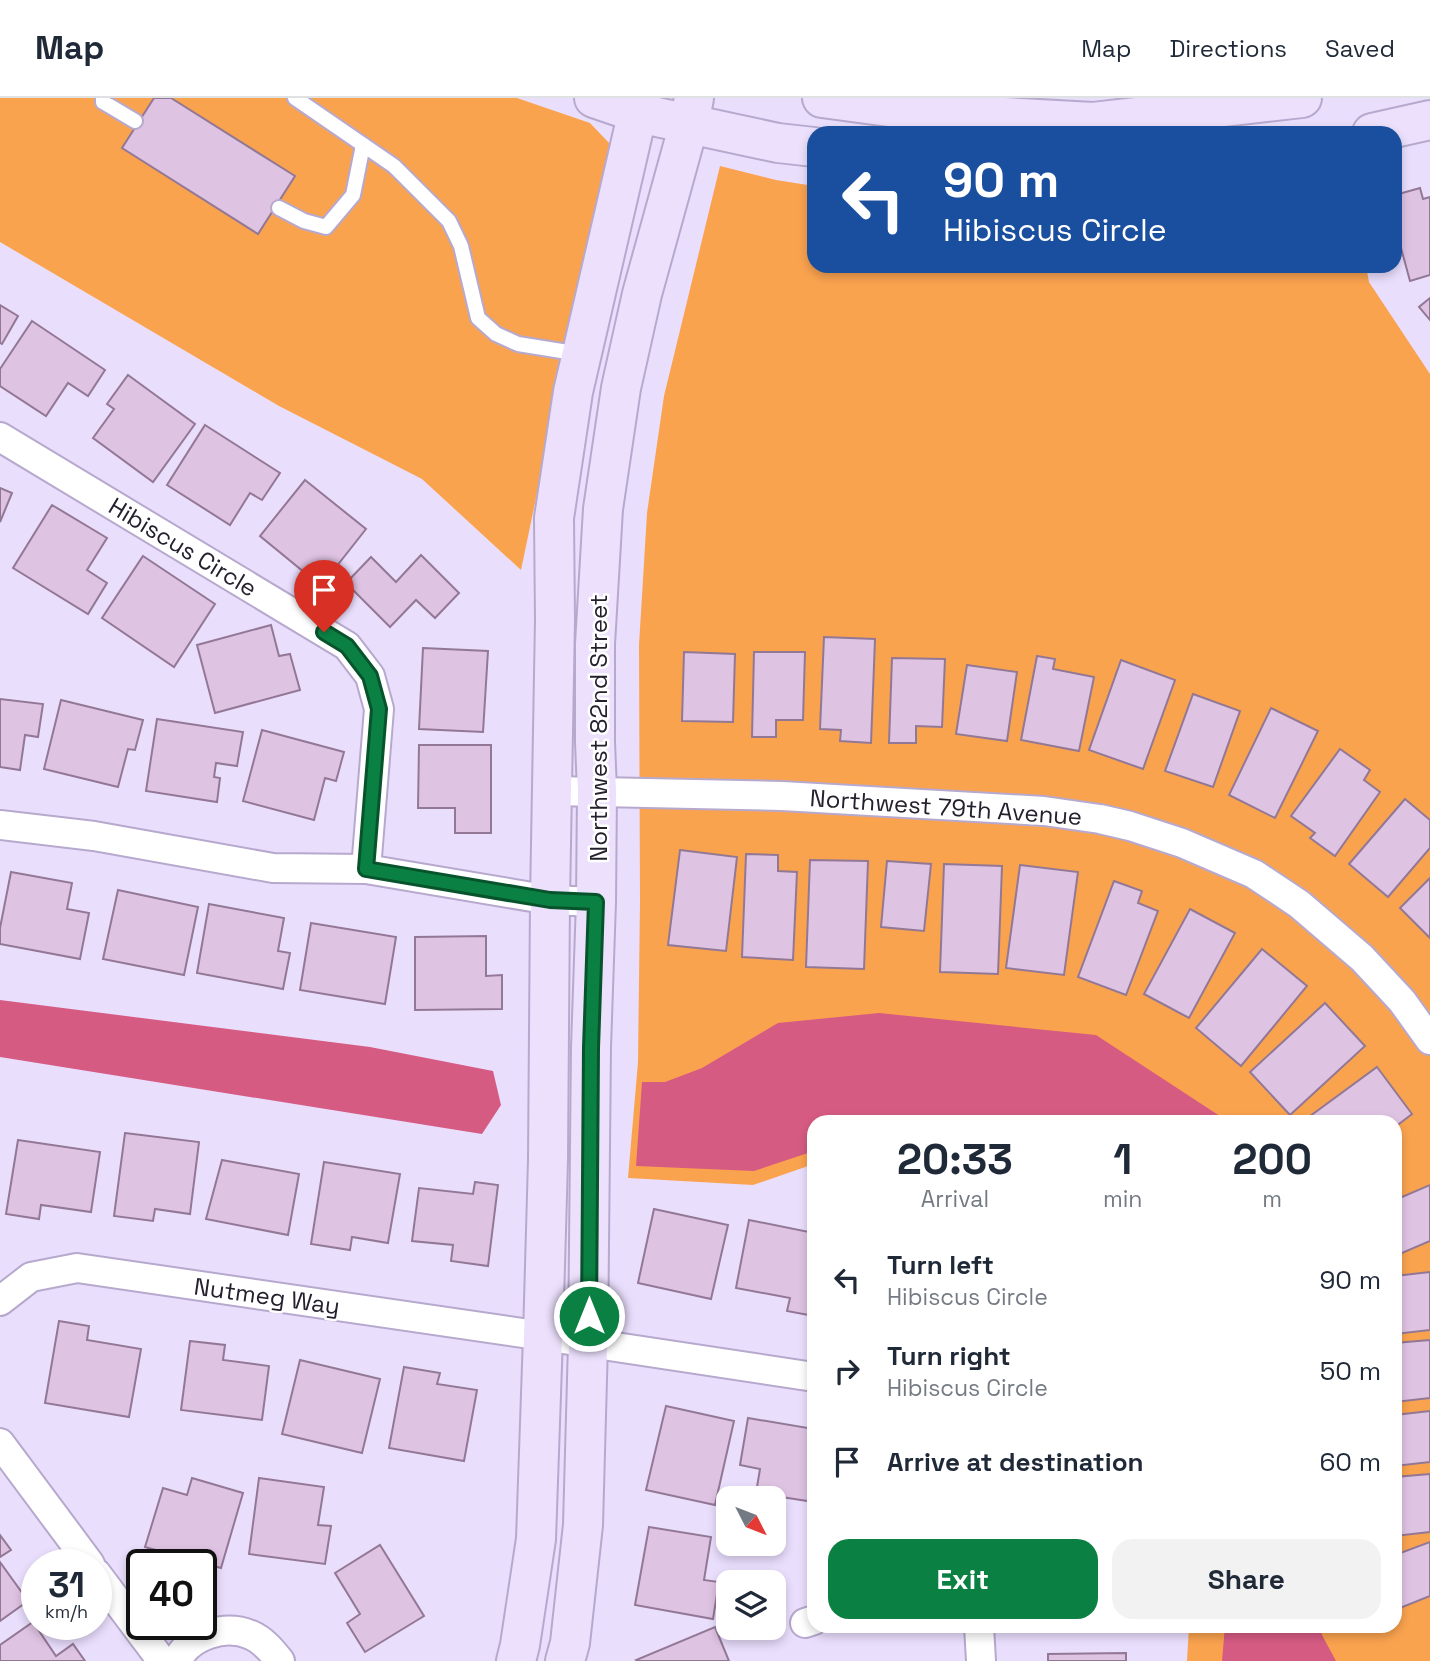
<!DOCTYPE html>
<style>
:root{--surface:#fff;--page:#f2f2f3;--text:#1f2937;--muted:#747a83;--line:#e0e1e3;--accent:#0b8043}
body{margin:0;font-family:"Space Grotesk",sans-serif;background:var(--page);color:var(--text);height:100vh;display:flex;flex-direction:column;font-size:26px;white-space:nowrap}
*{box-sizing:border-box;margin:0}
p{font-size:23px;color:var(--muted)}
.icon{flex:none;width:38px;height:38px;fill:none;stroke:currentColor;stroke-width:2;stroke-linecap:round;stroke-linejoin:round}
.map{position:relative;flex:1;overflow:hidden}
.side{position:absolute;left:807px;top:1017px;width:595px;height:518px;display:flex;flex-direction:column;background:var(--surface);border-radius:21px;box-shadow:0 4px 10px #0003}
.side>*{flex:none}
.hud{position:absolute;left:807px;top:28px;width:595px;height:147px;border-radius:21px;box-shadow:0 4px 10px #0003;background:#1a4fa0;color:#fff;overflow:hidden}
.needle{width:46px;rotate:132deg}
.buttons{position:absolute;left:716px;top:1388px;display:grid;gap:14px}
.buttons a{display:grid;place-items:center;width:70px;height:70px;border-radius:14px;background:var(--surface);box-shadow:0 4px 10px #0003;font-size:35px}
.speed{position:absolute;left:21px;top:1451px;display:flex;gap:14px;font-size:35px;font-weight:700;text-align:center}
.speed>*{display:grid;place-content:center;width:91px;height:91px;border-radius:50%;background:var(--surface);box-shadow:0 4px 10px #0003;line-height:1}
.speed small{font-size:18px;font-weight:400}
.speed .limit{border:4px solid #111;border-radius:10px;background:#fff;color:#111}
.pin{position:absolute;display:grid;place-items:center;width:60px;height:60px;color:#fff;margin:-72px -30px;border-radius:50% 50% 50% 0;rotate:-45deg;box-shadow:0 0 7px #0007}
.pin .icon{rotate:45deg}
.me{position:absolute;width:77px;margin:-38px;rotate:0deg;stroke-linejoin:round;filter:drop-shadow(0 0 5px #0008)}
.turn{display:flex;align-items:center;gap:24px;height:147px;padding:0 21px;font-size:32px}
.turn .icon{width:91px;height:91px;stroke-width:2.5}
.turn b{display:block;font-size:49px;line-height:60px}
.eta{display:flex;justify-content:space-evenly;align-items:center;height:119px;text-align:center}
.eta b{font-size:42px;font-weight:700;line-height:49px}
.cta{display:flex;gap:14px;margin-top:auto;padding:14px 21px}
.cta a{flex:1;height:80px;border-radius:21px;background:var(--accent);color:#fff;font-size:28px;font-weight:700;line-height:80px;text-align:center}
.cta a+a{background:var(--page);color:var(--text)}
ul{padding:0;list-style:none}
li{display:flex;align-items:center;gap:21px;height:91px;padding:0 21px}
li div{flex:1}
li b{display:block;font-size:26px}
li em{font-style:normal}
header{display:flex;align-items:center;gap:42px;box-sizing:border-box;height:98px;padding:0 35px;background:var(--surface);border-bottom:2px solid var(--line)}
header strong{font-size:33px}
nav{display:flex;gap:38px;margin-inline-start:auto;font-size:24px}
.map>svg:first-child{display:block}
.green{fill:#faa34f}
.water{fill:#d65b83}
.building{fill:#dfc3e3;stroke:#937896;stroke-width:2}
.lines{fill:none;stroke-linecap:round;stroke-linejoin:round}
.lane-casing{stroke:#b7a9cd;stroke-width:18}
.street-casing{stroke:#b7a9cd;stroke-width:32}
.secondary-casing{stroke:#b7a9cd;stroke-width:42}
.lane{stroke:#fff;stroke-width:14}
.street{stroke:#fff;stroke-width:28}
.secondary{stroke:#ece0fc;stroke-width:38}
.route-casing{stroke:#07532c;stroke-width:18}
.route{stroke:#0b8043;stroke-width:12}
.labels{text-anchor:middle;dominant-baseline:central;stroke-width:5;stroke-linejoin:round;paint-order:stroke}
.street-label{font-size:24px;fill:#25202e;stroke:#fff}
</style>
<header>
<strong>Map</strong>
<nav><a>Map</a><a>Directions</a><a>Saved</a></nav>
</header>
<div class="map">
<svg width="1430" height="1563" viewBox="0 0 1430 1563">
<rect width="100%" height="100%" fill="#eadefd"/>
<!-- green -->
<g class="green">
<path d="M0 0H517L590 25 610 46 521 472 422 381 279 308 0 144Z"/>
<path d="M720 68 776 82 814 88V168H1366L1369 184 1430 276V1563H1187L1189 1528H1395V1024H814V1066L753 1087 628 1080 638 964 640 804 639 547 647 415 664 298Z"/>
</g>
<!-- water -->
<g class="water">
<path d="M0 902 370 949 493 973 501 1007 482 1036 0 959Z"/>
<path d="M879 915 1096 937 1229 1024H814V1053L754 1073 636 1068 642 984H665L702 970 778 925Z"/>
<path d="M1225 1528H1320L1322 1537 1336 1563H1222Z"/>
</g>
<!-- building -->
<g class="building">
<path d="M154 0H171L295 78 258 136 122 50Z"/>
<path d="M1420 90 1423 101 1430 99V177L1410 183 1395 128V97Z"/>
<path d="M1430 200V222L1419 209Z"/>
<path d="M0 207 18 218 2 246 0 245Z"/>
<path d="M32 223 105 272 88 298 68 285 46 318 0 288V271Z"/>
<path d="M128 277 195 326 153 384 93 340 114 311 107 306Z"/>
<path d="M205 327 280 375 262 402 250 395 230 427 167 387Z"/>
<path d="M305 382 366 431 321 488 260 438Z"/>
<path d="M0 390 12 395 0 424Z"/>
<path d="M52 407 107 440 87 472 107 485 88 516 13 470Z"/>
<path d="M421 457 459 495 435 520 416 502 390 529 346 485 371 459 396 484Z"/>
<path d="M143 458 215 506 174 569 102 520Z"/>
<path d="M271 527 279 558 290 556 300 592 215 615 197 547Z"/>
<path d="M824 539 875 541 871 645 840 643 841 632 820 631Z"/>
<path d="M423 550 488 553 483 634 419 631Z"/>
<path d="M684 554 735 556 733 624 682 623Z"/>
<path d="M754 554H805L803 622H776V639H752Z"/>
<path d="M1037 558 1055 561 1053 571 1094 579 1079 653 1021 642Z"/>
<path d="M892 560 945 561 942 629 916 628V645H889Z"/>
<path d="M1121 562 1175 582 1143 671 1089 652Z"/>
<path d="M967 567 1017 574 1007 643 956 636Z"/>
<path d="M1193 596 1240 613 1213 689 1165 673Z"/>
<path d="M0 601 43 606 38 639 25 637 20 672 0 669Z"/>
<path d="M61 602 143 622 135 652 128 651 118 689 44 671Z"/>
<path d="M1271 610 1318 633 1275 720 1229 697Z"/>
<path d="M157 621 243 634 237 668 216 665 214 679 220 680 217 704 146 693Z"/>
<path d="M262 632 344 654 336 683 325 680 314 722 243 703Z"/>
<path d="M419 647H491V735H455V710H418Z"/>
<path d="M1340 651 1370 672 1364 682 1380 694 1335 758 1310 740 1315 735 1291 718Z"/>
<path d="M1405 701 1430 722V750L1388 799 1349 766Z"/>
<path d="M680 752 737 759 726 853 668 847Z"/>
<path d="M746 756 778 757V773L797 774 793 862 742 859Z"/>
<path d="M810 762 868 763 864 871 806 869Z"/>
<path d="M887 763 931 766 924 833 881 829Z"/>
<path d="M944 766 1002 768 998 876 940 874Z"/>
<path d="M1020 767 1078 774 1064 877 1006 870Z"/>
<path d="M11 774 72 785 67 811 89 815 80 861 0 846V830Z"/>
<path d="M1430 780V840L1400 810Z"/>
<path d="M1114 783 1142 793 1138 805 1158 813 1126 897 1078 879Z"/>
<path d="M118 792 198 809 184 877 103 861Z"/>
<path d="M209 806 284 820 278 853 290 855 283 891 197 875Z"/>
<path d="M1190 811 1235 835 1189 920 1144 896Z"/>
<path d="M311 825 396 839 385 906 300 892Z"/>
<path d="M486 838V878L502 877V911L415 912V839Z"/>
<path d="M1262 851 1307 888 1241 968 1196 930Z"/>
<path d="M1325 905 1365 948 1290 1017 1250 974Z"/>
<path d="M1377 969 1412 1016 1395 1029V1024H1302Z"/>
<path d="M125 1035 199 1044 190 1116 155 1111 153 1123 114 1118Z"/>
<path d="M18 1042 100 1054 91 1114 41 1107 39 1121 6 1116Z"/>
<path d="M222 1062 299 1076 288 1137 206 1121Z"/>
<path d="M324 1064 400 1076 388 1145 352 1139 350 1152 311 1146Z"/>
<path d="M475 1084 498 1087 488 1168 451 1163 453 1147 412 1143 419 1090 473 1096Z"/>
<path d="M1430 1087V1143L1395 1158V1102Z"/>
<path d="M654 1111 728 1127 711 1201 638 1185Z"/>
<path d="M749 1122 814 1135V1218L787 1213 790 1200 736 1190Z"/>
<path d="M1430 1174V1232L1395 1236V1178Z"/>
<path d="M59 1223 89 1228 87 1242 141 1251 129 1319 45 1305Z"/>
<path d="M1430 1242V1300L1395 1304V1245Z"/>
<path d="M190 1243 225 1247 223 1262 269 1268 262 1322 181 1312Z"/>
<path d="M300 1262 380 1281 362 1355 282 1336Z"/>
<path d="M404 1269 440 1275 437 1286 477 1292 464 1363 389 1350Z"/>
<path d="M666 1308 734 1323 715 1407 646 1392Z"/>
<path d="M1430 1313V1364L1395 1368V1317Z"/>
<path d="M748 1320 814 1331V1404L756 1395 760 1371 740 1367Z"/>
<path d="M1430 1376V1434L1395 1438V1379Z"/>
<path d="M192 1380 243 1395 221 1470 145 1449 163 1390 187 1397Z"/>
<path d="M259 1380 324 1389 318 1427 331 1428 325 1466 249 1456Z"/>
<path d="M649 1429 711 1439 704 1482 719 1484 713 1521 635 1507Z"/>
<path d="M0 1437 11 1452 0 1459Z"/>
<path d="M1430 1444V1498L1395 1512V1457Z"/>
<path d="M380 1447 424 1518 365 1554 347 1525 360 1516 335 1475Z"/>
<path d="M0 1464 28 1503 0 1523Z"/>
<path d="M33 1524 56 1558 73 1546 85 1563H0V1547Z"/>
<path d="M1043 1528H1133V1531L1043 1533Z"/>
<path d="M715 1529 729 1563H637L636 1562Z"/>
<path d="M1126 1555V1563H1048V1556Z"/>
</g>
<g class="lines">
<defs>
<g id="lane">
<path d="M103 0V4L135 23"/>
<path d="M295 0 394 68 449 123 461 148 478 220 496 236 518 246 580 256"/>
<path d="M279 110 304 123 326 129 353 97 363 47"/>
</g>
<g id="street">
<path d="M0 339 347 548 370 578 379 611 366 771"/>
<path d="M553 693 782 698 1044 713 1100 721 1130 728 1182 745 1254 776 1299 806 1362 860 1402 903 1430 942"/>
<path d="M0 727 94 738 273 770 366 771 550 802 596 804"/>
<path d="M0 1203 31 1179 77 1170 543 1238 814 1279"/>
<path d="M0 1345 90 1466"/>
<path d="M96 1475 162 1563"/>
<path d="M805 1525 814 1522"/>
<path d="M979 1528 981 1563"/>
<path d="M177 1563C189 1537 225 1526 251 1537 263 1542 272 1553 280 1563"/>
</g>
<g id="secondary">
<path d="M594 0 638 15 778 45 814 49"/>
<path d="M822 0 933 15 1093 24 1302 0"/>
<path d="M1372 35 1430 22"/>
<path d="M516 1563 520 1547 536 1441 543 1238 548 1062 550 802 555 521 554 420 573 294 641 0"/>
<path d="M565 1563 570 1545 583 1427 588 1245 591 949 596 804 597 693 595 644V546L603 411 621 290 642 196 689 26 694 0"/>
</g>
</defs>
<!-- lane casing -->
<use href="#lane" class="lane-casing"/>
<!-- street casing -->
<use href="#street" class="street-casing"/>
<!-- secondary casing -->
<use href="#secondary" class="secondary-casing"/>
<!-- lane -->
<use href="#lane" class="lane"/>
<!-- street -->
<use href="#street" class="street"/>
<!-- secondary -->
<use href="#secondary" class="secondary"/>
</g>
<g class="lines">
<defs>
<path id="route" d="M324 534 347 548 370 578 379 611 366 771 550 802 596 804 591 950 589 1218"/>
</defs>
<!-- route casing -->
<use href="#route" class="route-casing"/>
<!-- route -->
<use href="#route" class="route"/>
</g>
<g class="labels">
<!-- street labels -->
<g class="street-label">
<text transform="translate(183 449) rotate(31)">Hibiscus Circle</text>
<text transform="translate(598 630) rotate(-90)">Northwest 82nd Street</text>
<text transform="translate(946 709) rotate(4)">Northwest 79th Avenue</text>
<text transform="translate(267 1198) rotate(8)">Nutmeg Way</text>
</g>
</g>
</svg>
<div class="buttons">
<a><svg class="needle" viewBox="-14 -14 28 28"><path d="M0-13l5 13h-10z" fill="#e53935"/><path d="M0 13l5-13h-10z" fill="#747a83"/></svg></a>
<a><svg class="icon" aria-label="layers" viewBox="0 0 24 24"><path d="M12 4l9 5-9 5-9-5zM3 14l9 5 9-5"/></svg></a>
</div>
<div class="speed"><div>31<small>km/h</small></div><div class="limit">40</div></div>
<div class="pin" style="left:324px;top:534px;background:#d93025"><svg class="icon" aria-label="arrive" viewBox="0 0 24 24"><path d="M6 21V4h12l-3 4 3 4H6"/></svg></div>
<svg class="me" style="left:589px;top:1218px" viewBox="-20 -20 40 40"><circle r="17" fill="#0b8043" stroke="#fff" stroke-width="3"/><path d="M0-11L8 9 0 5-8 9z" fill="#fff"/></svg>
<div class="hud">
<div class="turn"><svg class="icon" aria-label="left" viewBox="0 0 24 24"><path d="M17 20v-9H6M10 6l-5 5 5 5"/></svg><div><b>90 m</b>Hibiscus Circle</div></div>
</div>
<section class="side">
<div class="eta">
<div><b>20:33</b><p>Arrival</p></div>
<div><b>1</b><p>min</p></div>
<div><b>200</b><p>m</p></div>
</div>
<ul>
<li><svg class="icon" aria-label="left" viewBox="0 0 24 24"><path d="M17 20v-9H6M10 6l-5 5 5 5"/></svg><div><b>Turn left</b><p>Hibiscus Circle</p></div><em>90 m</em></li>
<li><svg class="icon" aria-label="right" viewBox="0 0 24 24"><path d="M7 20v-9h11M14 6l5 5-5 5"/></svg><div><b>Turn right</b><p>Hibiscus Circle</p></div><em>50 m</em></li>
<li><svg class="icon" aria-label="arrive" viewBox="0 0 24 24"><path d="M6 21V4h12l-3 4 3 4H6"/></svg><div><b>Arrive at destination</b></div><em>60 m</em></li>
</ul>
<div class="cta"><a>Exit</a><a>Share</a></div>
</section>
</div>
